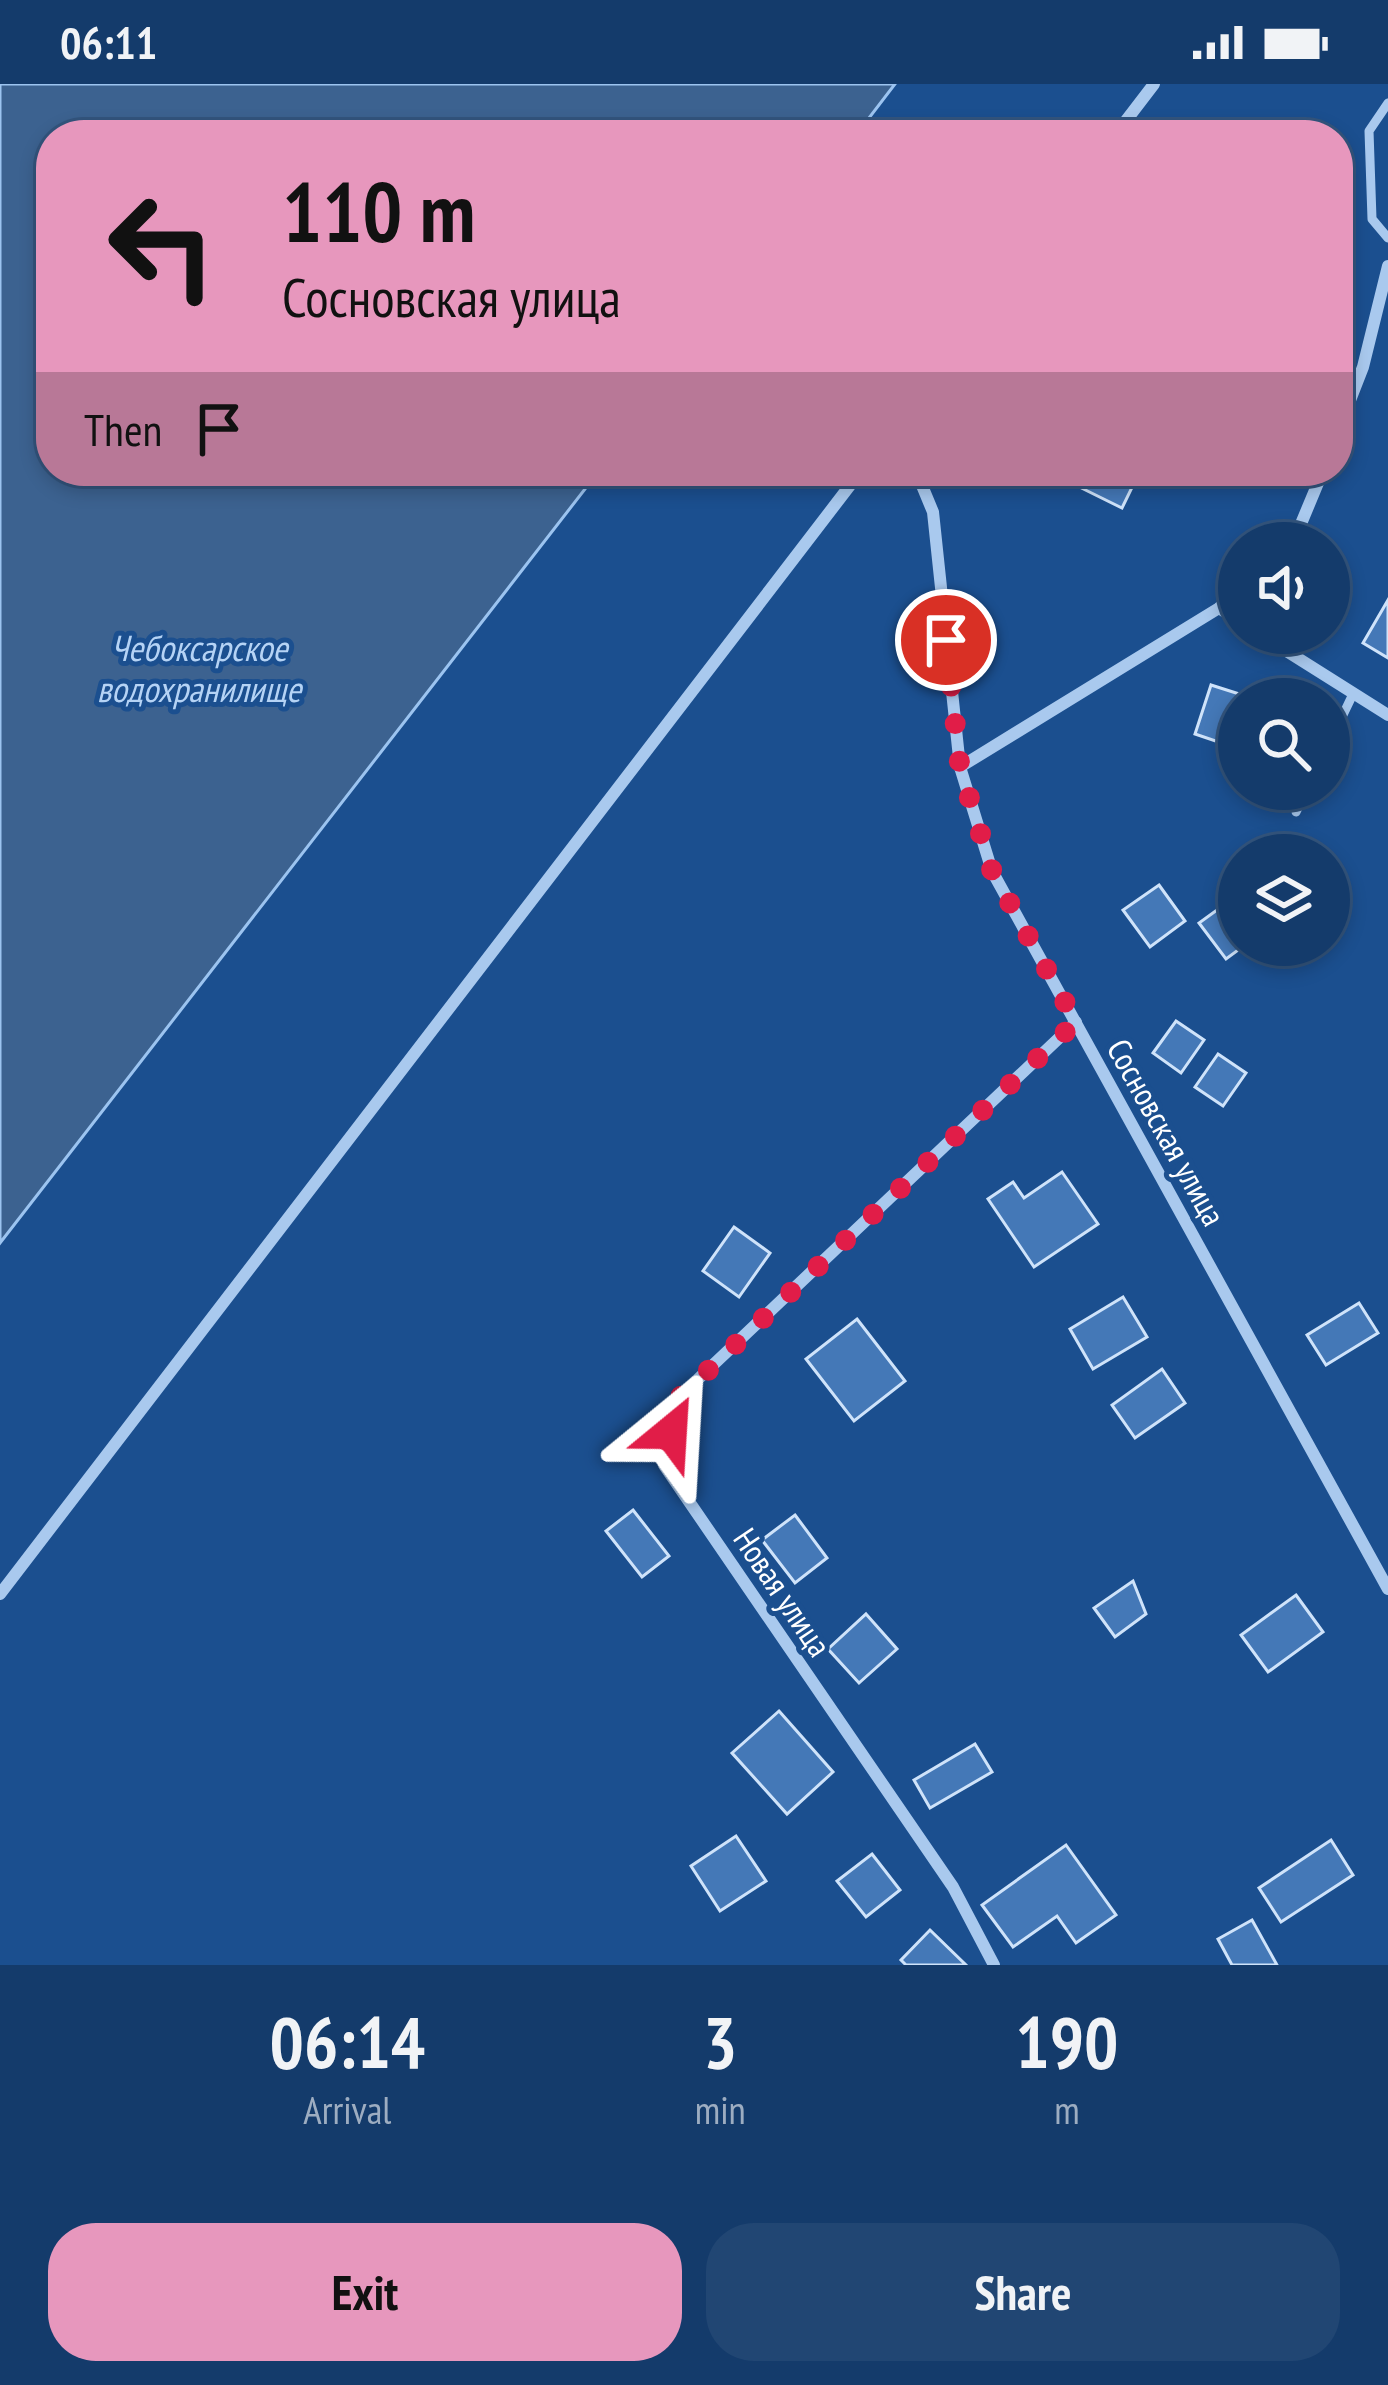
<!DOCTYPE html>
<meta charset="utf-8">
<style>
:root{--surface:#143b6b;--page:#214673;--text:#f1f3f6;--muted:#9dadc1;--line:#33557e;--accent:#e797bd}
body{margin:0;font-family:"PT Sans Narrow",sans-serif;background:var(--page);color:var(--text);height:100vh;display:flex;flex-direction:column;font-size:45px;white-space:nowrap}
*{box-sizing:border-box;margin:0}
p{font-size:39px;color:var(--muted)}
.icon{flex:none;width:66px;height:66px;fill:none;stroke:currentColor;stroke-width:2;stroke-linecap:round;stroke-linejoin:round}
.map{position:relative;height:1881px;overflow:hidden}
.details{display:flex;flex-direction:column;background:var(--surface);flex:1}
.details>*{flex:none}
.top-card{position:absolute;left:36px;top:36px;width:1317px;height:366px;border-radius:48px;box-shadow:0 6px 18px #0003,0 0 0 3px var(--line);background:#e797bd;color:#111;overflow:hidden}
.fabs{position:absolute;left:1218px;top:438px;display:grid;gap:24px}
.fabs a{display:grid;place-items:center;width:132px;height:132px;border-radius:50%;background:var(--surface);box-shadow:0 6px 18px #0003,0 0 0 3px var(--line);font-size:60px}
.pin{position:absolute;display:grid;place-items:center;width:102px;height:102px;color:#fff;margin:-51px;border:6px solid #fff;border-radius:50%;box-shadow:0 3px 12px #0007}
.me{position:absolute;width:132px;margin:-66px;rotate:27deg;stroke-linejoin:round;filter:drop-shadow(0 0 9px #0008)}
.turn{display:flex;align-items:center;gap:42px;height:252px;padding:0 48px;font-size:54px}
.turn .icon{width:156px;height:156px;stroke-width:2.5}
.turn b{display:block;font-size:84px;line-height:102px}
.then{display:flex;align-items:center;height:114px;padding:0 48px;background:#0003;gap:24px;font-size:45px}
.eta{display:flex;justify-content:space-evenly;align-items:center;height:204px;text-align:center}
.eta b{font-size:72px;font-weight:700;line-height:84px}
.action{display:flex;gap:24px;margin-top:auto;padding:24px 48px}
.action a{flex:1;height:138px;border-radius:48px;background:var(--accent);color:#111;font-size:48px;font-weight:700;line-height:138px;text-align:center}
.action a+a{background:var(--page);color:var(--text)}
.status{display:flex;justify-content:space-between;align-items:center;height:84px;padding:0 60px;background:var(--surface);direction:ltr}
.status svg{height:33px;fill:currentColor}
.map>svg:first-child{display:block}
.water{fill:#3c6290;stroke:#9cc4f0;stroke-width:3}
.building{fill:#4478b7;stroke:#cfe3fa;stroke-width:3}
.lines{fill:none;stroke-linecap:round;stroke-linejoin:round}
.lane{stroke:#a9c9ee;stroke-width:9}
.street{stroke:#a9c9ee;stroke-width:12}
.route{stroke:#e11d48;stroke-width:21;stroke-dasharray:0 37.8}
.labels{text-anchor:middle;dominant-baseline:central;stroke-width:10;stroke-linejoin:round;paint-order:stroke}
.street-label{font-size:33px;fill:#fff;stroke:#1b4f8f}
.water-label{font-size:36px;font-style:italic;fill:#b5d3f5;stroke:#1b4f8f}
</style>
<div class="status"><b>06:11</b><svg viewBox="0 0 49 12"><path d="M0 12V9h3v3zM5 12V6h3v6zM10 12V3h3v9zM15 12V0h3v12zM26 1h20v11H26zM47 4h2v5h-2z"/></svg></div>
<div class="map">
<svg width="1388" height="1881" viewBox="0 0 1388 1881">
<rect width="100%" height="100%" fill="#1b4f8f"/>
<!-- water -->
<path class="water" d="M0 0H895L856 51H51V387H599L0 1159Z"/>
<!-- building -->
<g class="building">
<path d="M1047 387H1140L1122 424Z"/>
<path d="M1388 516V574L1363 559Z"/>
<path d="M1211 601 1255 615H1239V665L1195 650Z"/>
<path d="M1159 801 1185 837 1150 863 1123 826Z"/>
<path d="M1235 813 1239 819V861H1245L1226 875 1199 839Z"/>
<path d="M1176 937 1204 956 1181 989 1153 969Z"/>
<path d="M1218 970 1246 989 1223 1022 1195 1003Z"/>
<path d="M1062 1088 1098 1140 1034 1183 988 1115 1013 1098 1024 1114Z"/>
<path d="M734 1143 770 1169 739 1213 703 1187Z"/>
<path d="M1123 1213 1147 1253 1093 1285 1070 1245Z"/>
<path d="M1359 1219 1378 1249 1326 1281 1307 1251Z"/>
<path d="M857 1235 905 1297 854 1337 806 1275Z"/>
<path d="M1162 1285 1185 1319 1135 1354 1112 1321Z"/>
<path d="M633 1426 669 1472 642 1493 606 1447Z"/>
<path d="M795 1431 827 1474 795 1499 762 1456Z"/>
<path d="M1133 1497 1146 1530 1115 1553 1094 1524Z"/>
<path d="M1296 1511 1323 1548 1268 1588 1241 1551Z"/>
<path d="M866 1530 897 1565 859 1599 828 1565Z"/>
<path d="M779 1627 833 1688 787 1730 732 1669Z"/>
<path d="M975 1660 992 1688 930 1724 914 1696Z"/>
<path d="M736 1752 766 1797 720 1827 691 1782Z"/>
<path d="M1331 1756 1353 1791 1281 1838 1259 1804Z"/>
<path d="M1066 1761 1116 1831 1076 1859 1057 1832 1013 1863 982 1821Z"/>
<path d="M872 1770 900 1806 866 1833 837 1797Z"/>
<path d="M1252 1836 1277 1881H1232L1218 1855Z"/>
<path d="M930 1846 966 1881H906L901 1876Z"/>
</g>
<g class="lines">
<!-- lane -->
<g class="lane">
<path d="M1388 19 1369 47 1372 135 1388 154"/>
<path d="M1329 660 1353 610"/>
<path d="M1296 728 1307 705"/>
</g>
<!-- street -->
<g class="street">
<path d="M1115 51 1154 0"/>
<path d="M1338 347 1363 283 1388 182"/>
<path d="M916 387 933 428 960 683 992 787 1388 1505"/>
<path d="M1293 459 1323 387"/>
<path d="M1219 524 1239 537"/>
<path d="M1258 549 1388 631"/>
<path d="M960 683 1219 524 1239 506"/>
<path d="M0 1510 861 387"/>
<path d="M994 1881 953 1803 664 1381 678 1314 1076 938"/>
</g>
</g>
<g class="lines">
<!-- route -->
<path class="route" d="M671 1348 678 1315 1076 938 992 787 960 683 946 556"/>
</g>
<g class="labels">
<!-- street labels -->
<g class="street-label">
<text transform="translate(1167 1048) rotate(61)">Сосновская улица</text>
<text transform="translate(783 1508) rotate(56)">Новая улица</text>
</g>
<!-- water labels -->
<g class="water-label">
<text x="199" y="563">Чебоксарское<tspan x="199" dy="41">водохранилище</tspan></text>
</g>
</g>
</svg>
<div class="fabs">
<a><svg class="icon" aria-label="sound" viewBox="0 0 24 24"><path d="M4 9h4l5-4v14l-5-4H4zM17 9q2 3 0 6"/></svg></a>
<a><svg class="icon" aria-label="search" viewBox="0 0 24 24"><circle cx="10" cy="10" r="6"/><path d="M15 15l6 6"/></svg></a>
<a><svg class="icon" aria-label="layers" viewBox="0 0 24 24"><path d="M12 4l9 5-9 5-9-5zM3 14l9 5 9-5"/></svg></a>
</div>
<div class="pin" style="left:946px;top:556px;background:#d93025"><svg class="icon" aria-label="arrive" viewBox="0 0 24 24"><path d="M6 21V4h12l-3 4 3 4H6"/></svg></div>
<svg class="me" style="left:671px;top:1348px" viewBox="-20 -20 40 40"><path d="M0-17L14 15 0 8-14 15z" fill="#e11d48" stroke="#fff" stroke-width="4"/></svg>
<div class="top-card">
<div class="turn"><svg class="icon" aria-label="left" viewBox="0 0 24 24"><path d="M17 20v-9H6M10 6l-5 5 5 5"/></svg><div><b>110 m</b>Сосновская улица</div></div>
<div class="then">Then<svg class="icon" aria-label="arrive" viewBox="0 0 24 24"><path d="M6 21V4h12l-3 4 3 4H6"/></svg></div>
</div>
</div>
<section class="details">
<div class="eta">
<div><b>06:14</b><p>Arrival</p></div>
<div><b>3</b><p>min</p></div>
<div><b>190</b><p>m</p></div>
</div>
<div class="action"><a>Exit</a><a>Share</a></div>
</section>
